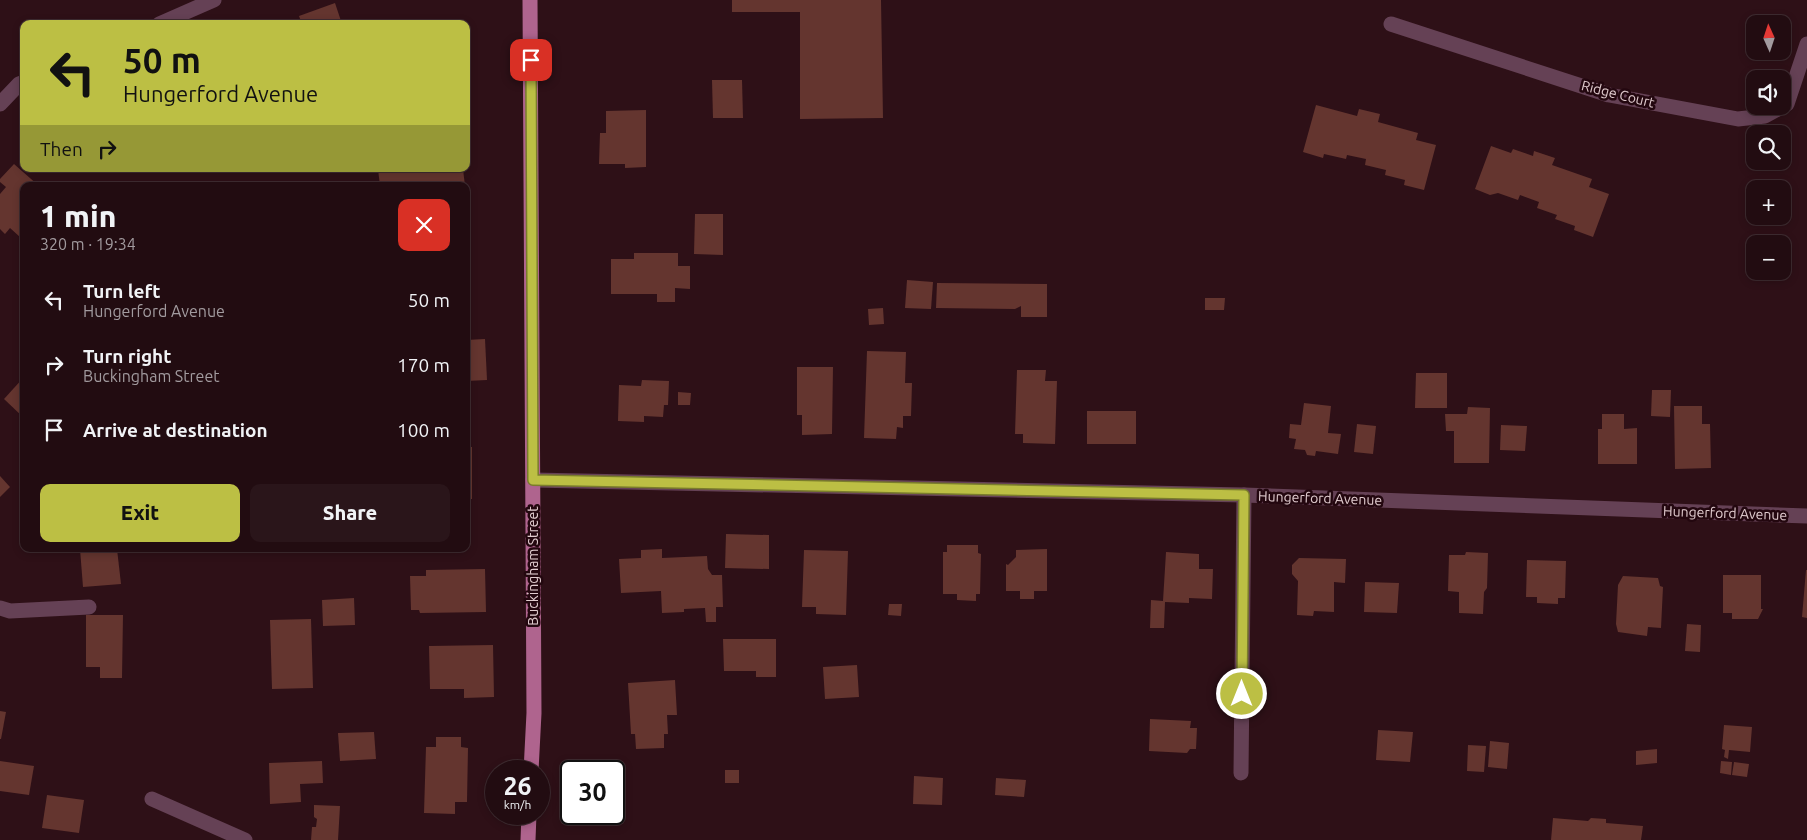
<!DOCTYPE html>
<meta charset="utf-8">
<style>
:root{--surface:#220c11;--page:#2a151a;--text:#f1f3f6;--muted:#a29b9f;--line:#3f2c31;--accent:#bcbf44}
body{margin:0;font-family:Ubuntu,sans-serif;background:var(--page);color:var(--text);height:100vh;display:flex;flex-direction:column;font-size:19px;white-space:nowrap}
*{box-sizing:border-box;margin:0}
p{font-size:16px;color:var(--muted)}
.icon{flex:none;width:28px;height:28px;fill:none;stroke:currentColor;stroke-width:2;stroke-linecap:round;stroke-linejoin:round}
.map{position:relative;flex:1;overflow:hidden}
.drawer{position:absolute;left:20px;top:182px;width:450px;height:370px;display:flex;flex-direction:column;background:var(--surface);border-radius:10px;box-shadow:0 2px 8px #0003,0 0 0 1px var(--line)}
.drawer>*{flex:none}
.hud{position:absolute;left:20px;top:20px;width:450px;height:152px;border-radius:10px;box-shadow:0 2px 8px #0003,0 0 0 1px var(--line);background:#bcbf44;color:#111;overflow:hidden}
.needle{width:32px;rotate:357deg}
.tools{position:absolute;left:1746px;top:15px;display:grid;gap:10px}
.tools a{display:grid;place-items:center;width:45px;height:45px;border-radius:10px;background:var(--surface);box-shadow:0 2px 8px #0003,0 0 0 1px var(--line);font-size:25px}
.speed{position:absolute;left:485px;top:760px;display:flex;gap:10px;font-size:25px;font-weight:700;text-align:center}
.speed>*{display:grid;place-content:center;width:65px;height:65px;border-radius:50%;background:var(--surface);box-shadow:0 2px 8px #0003,0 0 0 1px var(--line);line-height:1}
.speed small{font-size:12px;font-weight:400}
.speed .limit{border:2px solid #111;border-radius:8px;background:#fff;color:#111}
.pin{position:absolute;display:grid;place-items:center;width:42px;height:42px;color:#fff;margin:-21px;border-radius:10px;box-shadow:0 2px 8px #0006}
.me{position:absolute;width:55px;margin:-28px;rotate:0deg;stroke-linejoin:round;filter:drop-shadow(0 0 4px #0008)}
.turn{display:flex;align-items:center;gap:18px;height:105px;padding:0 20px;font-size:22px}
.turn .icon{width:65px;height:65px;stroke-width:2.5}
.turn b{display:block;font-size:35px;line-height:42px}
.then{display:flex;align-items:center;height:48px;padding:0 20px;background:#0003;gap:10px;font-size:19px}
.round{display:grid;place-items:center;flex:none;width:52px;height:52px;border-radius:10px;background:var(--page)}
.headline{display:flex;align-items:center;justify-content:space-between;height:85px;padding:0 20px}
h1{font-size:30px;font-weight:800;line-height:38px}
.primary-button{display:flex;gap:10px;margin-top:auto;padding:10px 20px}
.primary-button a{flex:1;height:58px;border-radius:10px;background:var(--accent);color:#111;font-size:20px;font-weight:800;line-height:58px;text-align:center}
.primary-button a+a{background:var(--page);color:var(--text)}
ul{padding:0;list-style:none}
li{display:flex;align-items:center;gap:15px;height:65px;padding:0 20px}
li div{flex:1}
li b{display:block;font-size:19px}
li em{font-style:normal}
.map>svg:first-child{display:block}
.building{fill:#64352f}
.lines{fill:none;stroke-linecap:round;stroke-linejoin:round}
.minor{stroke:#654155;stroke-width:15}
.major{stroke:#af648e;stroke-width:15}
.route-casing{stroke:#7a7c2c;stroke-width:12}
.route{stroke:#bcbf44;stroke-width:9}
.labels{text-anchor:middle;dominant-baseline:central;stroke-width:5;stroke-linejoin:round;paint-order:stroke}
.street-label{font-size:14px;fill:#e1cccf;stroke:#23070f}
</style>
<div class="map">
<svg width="1807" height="840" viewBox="0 0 1807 840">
<rect width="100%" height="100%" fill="#2e1017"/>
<!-- building -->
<g class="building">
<path d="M732 0H881L883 118 800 119V12H732Z"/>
<path d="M335 3 342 24H302L299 16Z"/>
<path d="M712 80H742L743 118H713Z"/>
<path d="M1316 105 1357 116 1359 109 1380 114 1378 122 1418 133 1416 140 1436 145 1424 190 1404 185 1405 180 1385 175 1386 170 1365 165 1366 159 1347 155 1346 159 1324 154 1323 158 1303 152Z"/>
<path d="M646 110V167L625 168V164H599L600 133H606V111Z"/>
<path d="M1491 146 1511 153 1513 149 1533 156 1534 151 1555 158 1552 165 1592 179 1589 187 1609 194 1593 237 1574 230 1575 226 1555 219 1557 215 1537 208 1539 202 1520 195 1518 200 1498 193 1490 195 1475 189Z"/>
<path d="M14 164 39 186H24V233L20 237 10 228 5 234 0 229V194L6 187 0 182V179Z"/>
<path d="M378 169H463L465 186H380Z"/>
<path d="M695 214H723V255L694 254Z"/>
<path d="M634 253H678V266H690V289L675 288V302H657V294H611V259H634Z"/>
<path d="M907 280 933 282 931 309 905 308Z"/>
<path d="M937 283 1047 284V317H1021V306L1015 309 936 308Z"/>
<path d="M1205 298H1225L1224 310H1205Z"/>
<path d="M883 308 884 324 869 325 868 309Z"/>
<path d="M485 339 487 380 466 381V340Z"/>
<path d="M867 351 906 352 905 383H912L911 416H903V428L897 427 896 439 864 438Z"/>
<path d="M797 367H833L832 434 802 435V415H797Z"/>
<path d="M1017 370H1046L1045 381H1057L1055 444 1023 443V434H1015Z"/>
<path d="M1416 373H1447V408H1415Z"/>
<path d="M24 377V418L4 399Z"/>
<path d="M642 380 669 381 668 405H664L663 417 644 416V422L618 421 619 385 641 386Z"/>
<path d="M1652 390H1671L1670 417 1651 416Z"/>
<path d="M678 392 691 393 690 405H678Z"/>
<path d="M1304 403 1331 406 1328 433 1341 434 1338 454 1316 451 1315 456 1307 455 1305 450 1294 449 1296 439 1289 438 1290 424 1301 425Z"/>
<path d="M1674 406H1702V424H1710L1711 468 1675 469Z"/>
<path d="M1468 407 1490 408 1489 463H1454V431H1446L1445 414H1467Z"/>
<rect x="1087" y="411" width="49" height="33"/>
<path d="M1602 414H1624V429L1637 428V464H1598V429H1602Z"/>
<path d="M1357 424 1376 426 1373 454 1354 452Z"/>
<path d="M1501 425 1527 426 1525 451 1500 450Z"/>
<rect x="466" y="447" width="6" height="52"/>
<path d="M0 476 10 487 0 497Z"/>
<path d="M726 534 769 535V569L725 568Z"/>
<path d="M947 545H978V553L981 554 980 594H976V601L957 600V594H943V552H947Z"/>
<path d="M80 549H117L121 584 83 587Z"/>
<path d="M662 549V558L707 556 708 569 712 575H722L723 607H716V622H706L705 608 684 609V612L662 613 661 591 621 593 619 559 641 558V550Z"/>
<path d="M1047 549V591H1034V599H1020V591H1006V564L1008 565 1016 557V550Z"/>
<path d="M804 550 848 551 846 615 816 614V607H802Z"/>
<path d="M1166 552 1199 554V569H1213L1212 599 1189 598V603L1165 602 1164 628H1150L1151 600 1163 601Z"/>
<path d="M1466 552 1488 553 1487 588 1484 592 1483 614 1459 613V592L1448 591 1449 555H1465Z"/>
<path d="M1299 558 1346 559 1345 583 1334 582V612L1314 611 1313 616 1297 615 1298 581 1292 574V565Z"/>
<path d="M1527 560 1566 561 1565 598H1558V604L1537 603V597H1526Z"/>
<path d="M485 569 486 612 420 613 419 610H411L410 576H426V570Z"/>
<path d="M1806 570H1807V618L1802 617Z"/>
<path d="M1723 575H1761V609H1763L1758 619H1732V613H1723Z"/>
<path d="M1623 576 1658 578 1660 586 1663 587 1661 628 1648 627 1647 636 1618 632 1616 624 1618 585Z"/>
<path d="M1365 582 1399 583 1397 613 1364 612Z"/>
<path d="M354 598 355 625 323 626 322 600Z"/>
<path d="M889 604H902L901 616 888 615Z"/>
<path d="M86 615H123L122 678H100V667H86Z"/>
<path d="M311 619 313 688 272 689 270 620Z"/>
<path d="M1687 624 1701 625 1700 652 1685 651Z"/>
<path d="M723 639H776V677H756V671H724Z"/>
<path d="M493 645 494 697 464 698V689H430L429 646Z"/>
<path d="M857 665 859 697 825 699 823 667Z"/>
<path d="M675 680 677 715H667L668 734H664V748L636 749 635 734H631L628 683Z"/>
<path d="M0 711 6 712 1 739H0Z"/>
<path d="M1150 719 1191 721 1190 728H1197L1196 749H1190L1187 753 1149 751Z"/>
<path d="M1724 725 1752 727 1750 752 1729 750 1728 759 1724 757 1725 750 1722 749Z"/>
<path d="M1378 730 1413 732 1410 762 1376 760Z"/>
<path d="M374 732 376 759 340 761 338 733Z"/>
<path d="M436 737H461V747L468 748 467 802H455V814L424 813 426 747H436Z"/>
<path d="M1490 741 1509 743 1507 769 1488 767Z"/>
<path d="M1468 745 1486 746 1484 772 1467 771Z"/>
<path d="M1657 749V763L1636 765V751Z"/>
<path d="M0 761 34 766 29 795 0 791Z"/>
<path d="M322 761 323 783 300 784 301 802 270 804 269 763Z"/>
<path d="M1721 761 1732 762 1731 775 1720 773Z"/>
<path d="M1734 762 1749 764 1747 777 1732 775Z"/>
<rect x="725" y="770" width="14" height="13"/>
<path d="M914 776 943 778 942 805 913 804Z"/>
<path d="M996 778 1026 780 1024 797 995 795Z"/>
<path d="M47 795 84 800 79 833 42 828Z"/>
<path d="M314 805 340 806 338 840H311L312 827H316L317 819 314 817Z"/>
<path d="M1553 818 1588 821 1591 818 1606 819V823L1643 826 1641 840H1551Z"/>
</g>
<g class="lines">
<!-- minor -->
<g class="minor">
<path d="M159 24 214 0"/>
<path d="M1391 24 1609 95 1738 119 1765 116 1787 104 1807 44"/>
<path d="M0 104 19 84 24 82"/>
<path d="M533 480 1244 495 1807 516"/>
<path d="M0 608 10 611 89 607"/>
<path d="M1241 773 1244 495"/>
<path d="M152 799 245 840"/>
</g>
<!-- major -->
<g class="major">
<path d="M530 0 534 713 531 771"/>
<path d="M528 840 529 814"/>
</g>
</g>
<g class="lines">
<defs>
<path id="route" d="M531 60 533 480 1244 495 1242 694"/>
</defs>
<!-- route casing -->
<use href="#route" class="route-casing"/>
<!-- route -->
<use href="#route" class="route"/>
</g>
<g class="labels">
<!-- street labels -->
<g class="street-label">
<text transform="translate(1618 94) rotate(14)">Ridge Court</text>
<text transform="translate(1320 498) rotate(2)">Hungerford Avenue</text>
<text transform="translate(1725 513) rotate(2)">Hungerford Avenue</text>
<text transform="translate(533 566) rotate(-90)">Buckingham Street</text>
</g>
</g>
</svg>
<div class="tools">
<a><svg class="needle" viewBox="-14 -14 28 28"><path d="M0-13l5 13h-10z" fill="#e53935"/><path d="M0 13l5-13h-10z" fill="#a29b9f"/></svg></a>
<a><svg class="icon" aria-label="sound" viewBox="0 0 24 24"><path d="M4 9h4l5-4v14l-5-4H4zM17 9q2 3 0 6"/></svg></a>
<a><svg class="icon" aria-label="search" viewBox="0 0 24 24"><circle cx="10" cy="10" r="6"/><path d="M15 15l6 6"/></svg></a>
<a>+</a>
<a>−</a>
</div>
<div class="speed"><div>26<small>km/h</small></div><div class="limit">30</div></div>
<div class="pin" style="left:531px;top:60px;background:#d93025"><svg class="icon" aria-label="arrive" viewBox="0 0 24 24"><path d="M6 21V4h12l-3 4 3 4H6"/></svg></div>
<svg class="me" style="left:1242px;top:694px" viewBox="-20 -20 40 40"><circle r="17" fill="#bcbf44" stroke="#fff" stroke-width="3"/><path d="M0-11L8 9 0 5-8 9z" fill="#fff"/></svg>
<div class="hud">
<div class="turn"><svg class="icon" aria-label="left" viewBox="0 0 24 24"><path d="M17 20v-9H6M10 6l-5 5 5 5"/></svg><div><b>50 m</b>Hungerford Avenue</div></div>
<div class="then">Then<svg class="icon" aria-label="right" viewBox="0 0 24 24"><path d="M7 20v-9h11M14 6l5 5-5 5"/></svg></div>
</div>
<section class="drawer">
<div class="headline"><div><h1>1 min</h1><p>320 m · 19:34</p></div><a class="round" style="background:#d93025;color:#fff"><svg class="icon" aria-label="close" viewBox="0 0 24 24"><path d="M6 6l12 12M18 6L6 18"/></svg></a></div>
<ul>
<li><svg class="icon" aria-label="left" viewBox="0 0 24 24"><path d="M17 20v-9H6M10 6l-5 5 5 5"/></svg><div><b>Turn left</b><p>Hungerford Avenue</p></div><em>50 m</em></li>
<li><svg class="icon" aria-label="right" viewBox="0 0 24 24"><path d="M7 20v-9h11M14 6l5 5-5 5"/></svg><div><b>Turn right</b><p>Buckingham Street</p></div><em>170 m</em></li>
<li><svg class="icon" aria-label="arrive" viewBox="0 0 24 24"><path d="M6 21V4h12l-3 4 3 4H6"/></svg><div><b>Arrive at destination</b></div><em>100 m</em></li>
</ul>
<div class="primary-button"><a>Exit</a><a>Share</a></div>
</section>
</div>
